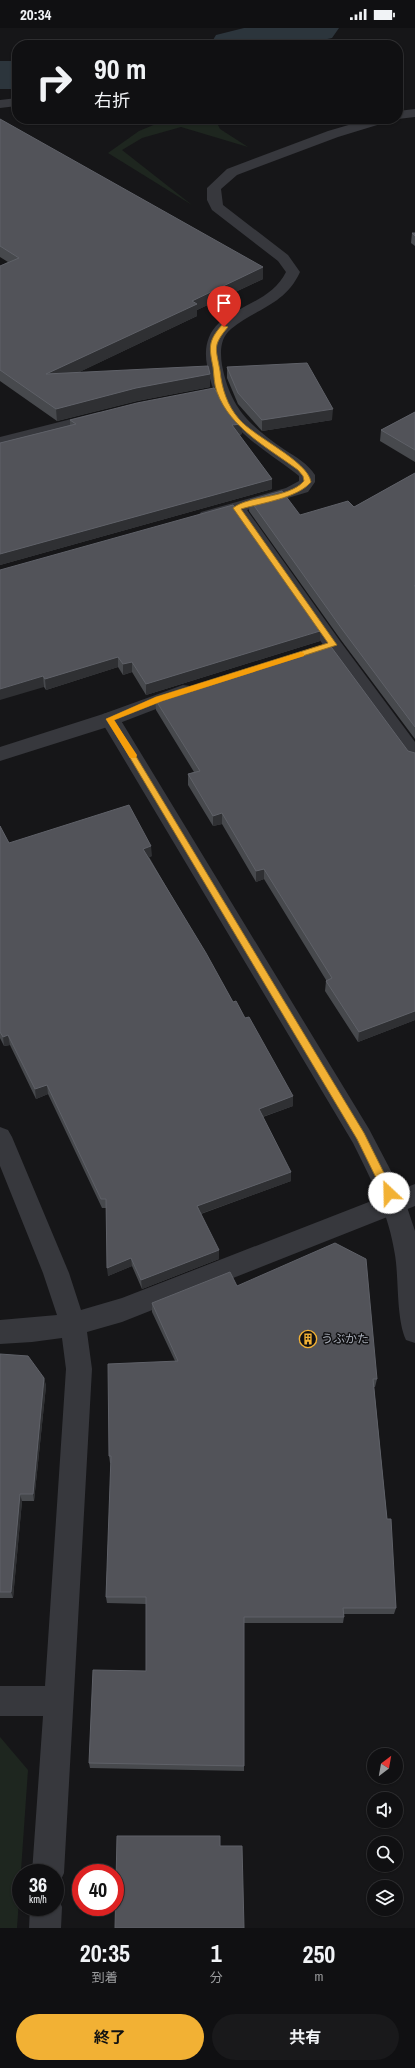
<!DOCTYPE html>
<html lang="ja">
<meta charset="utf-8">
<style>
:root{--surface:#101012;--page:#19191b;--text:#f1f3f6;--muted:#9c9d9f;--line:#303032;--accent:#f2b134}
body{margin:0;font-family:"Archivo Narrow","Noto Sans JP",sans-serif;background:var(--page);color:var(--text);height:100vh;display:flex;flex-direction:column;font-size:15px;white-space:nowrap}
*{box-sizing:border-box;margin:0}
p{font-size:13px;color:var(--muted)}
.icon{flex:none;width:22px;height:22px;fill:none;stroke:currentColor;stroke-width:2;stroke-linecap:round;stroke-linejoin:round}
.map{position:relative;height:1900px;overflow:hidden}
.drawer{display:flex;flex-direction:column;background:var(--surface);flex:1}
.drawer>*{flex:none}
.top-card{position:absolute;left:12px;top:12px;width:391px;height:84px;border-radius:16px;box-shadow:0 1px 3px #0004,0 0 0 1px var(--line);background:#101012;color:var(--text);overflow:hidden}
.needle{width:26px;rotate:31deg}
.controls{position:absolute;left:367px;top:1720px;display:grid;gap:8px}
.controls a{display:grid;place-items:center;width:36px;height:36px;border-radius:50%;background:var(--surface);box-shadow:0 1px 3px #0004,0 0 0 1px var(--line);font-size:20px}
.speed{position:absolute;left:12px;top:1836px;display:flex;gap:8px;font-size:20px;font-weight:700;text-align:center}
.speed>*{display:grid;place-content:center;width:52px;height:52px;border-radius:50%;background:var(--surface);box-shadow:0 1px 3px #0004,0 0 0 1px var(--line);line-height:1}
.speed small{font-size:10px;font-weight:400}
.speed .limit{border:6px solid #d22;background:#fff;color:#111}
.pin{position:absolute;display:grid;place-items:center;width:34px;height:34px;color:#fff;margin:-41px -17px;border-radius:50% 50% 50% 0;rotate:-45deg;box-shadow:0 0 4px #0007}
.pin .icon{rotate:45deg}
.me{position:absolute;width:44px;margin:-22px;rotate:336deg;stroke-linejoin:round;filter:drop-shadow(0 0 3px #0008)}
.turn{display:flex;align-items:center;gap:14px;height:84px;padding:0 16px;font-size:18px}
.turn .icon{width:52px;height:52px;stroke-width:2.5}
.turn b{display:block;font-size:28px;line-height:34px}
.eta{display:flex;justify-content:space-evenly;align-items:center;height:68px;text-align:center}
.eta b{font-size:24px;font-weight:700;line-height:28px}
.cta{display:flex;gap:8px;margin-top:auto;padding:8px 16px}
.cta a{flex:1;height:46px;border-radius:24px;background:var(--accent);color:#111;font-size:16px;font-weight:700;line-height:46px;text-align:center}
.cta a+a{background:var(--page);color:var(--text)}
.status{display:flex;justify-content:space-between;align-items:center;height:28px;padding:0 20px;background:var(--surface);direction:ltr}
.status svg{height:11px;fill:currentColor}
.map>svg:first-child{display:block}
.green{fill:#1e261f}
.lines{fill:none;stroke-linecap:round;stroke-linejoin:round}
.river{fill:#2c353c;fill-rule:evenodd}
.service{fill:#37383d;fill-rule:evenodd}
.minor{fill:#37383d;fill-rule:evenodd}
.tertiary{fill:#37383d;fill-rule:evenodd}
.wall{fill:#47494d}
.shaded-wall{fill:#2f3033}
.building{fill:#525359;stroke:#5f6168}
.route{fill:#f2b134;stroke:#9d7322}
.slow{fill:#f59e0b}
.labels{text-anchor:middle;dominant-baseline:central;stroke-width:3;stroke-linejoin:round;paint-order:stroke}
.poi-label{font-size:12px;fill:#a8adb8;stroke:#111113;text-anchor:start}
</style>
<div class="status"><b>20:34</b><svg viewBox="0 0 49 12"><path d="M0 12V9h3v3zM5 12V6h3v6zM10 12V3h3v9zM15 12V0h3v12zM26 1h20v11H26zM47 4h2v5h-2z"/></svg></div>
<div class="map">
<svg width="415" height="1900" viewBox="0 0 415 1900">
<rect width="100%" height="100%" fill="#161618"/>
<!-- green -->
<g class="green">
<path d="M168 91H215L220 101 248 119 181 99 142 110 122 122 192 177 108 125 139 103Z"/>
<path d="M0 1709 28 1742 17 1900H0Z"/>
</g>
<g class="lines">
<!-- river -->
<g class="river">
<path d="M244 0H339L332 10C292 20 251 17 210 17L216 7Z"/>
<rect x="0" y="33" width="17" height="28"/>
</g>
<!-- service -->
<path class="service" d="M17 70V78L0 80V72Z"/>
<!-- minor -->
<g class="minor">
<path d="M415 81V89L398 91V83Z"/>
<path d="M369 91H388L387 94 338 109 237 147 221 161 223 177 288 227 300 244C285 277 257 280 231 301 220 310 220 324 222 337 230 380 250 398 285 422 296 429 308 436 315 447V454L308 464 247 482 340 613 415 714V735L408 733 326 621 233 486 207 493 201 492 198 488 201 484 286 460 299 453V448L294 444C250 412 217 394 207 337 204 321 207 306 219 295 241 276 272 272 286 244L278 233 212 182 207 172V160L227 141 328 103Z"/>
<path d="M99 384 105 386 107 389 105 392 0 419V409Z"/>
<path d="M183 657 190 658 192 663 190 668 117 696 0 733V719L103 686Z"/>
<path d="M0 1099 8 1102 12 1109 69 1245 81 1282 122 1270 415 1156V1178L122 1294 87 1304 92 1341 64 1845 59 1856 55 1858V1845H32L43 1688H0V1658H45L66 1341 62 1310 32 1314 0 1316V1292L57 1287 43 1245 0 1138Z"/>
<path d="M55 1867 57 1868 62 1879 61 1900H29L30 1879H55Z"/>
</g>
<!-- tertiary -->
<path class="tertiary" d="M110 684 117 686 369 1101 402 1164 415 1203V1315L406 1312C396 1290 399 1251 395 1227 389 1186 371 1151 353 1115L100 691 103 686Z"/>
</g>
<!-- wall -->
<g class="wall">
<path d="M0 91 263 251 197 282V288L77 345 210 346V359L137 373 57 393 0 353V238L8 234 0 229Z"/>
<path d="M412 205H415V218L411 215Z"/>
<path d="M227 339 332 392 262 403 238 376 227 350Z"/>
<path d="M415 384V434L380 413 381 402Z"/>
<path d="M70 392 242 406 239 407 272 451V461L0 537V415L70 397Z"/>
<path d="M415 445V711L341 612 249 483 250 472 300 487 354 479Z"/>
<path d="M0 542 320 613 146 667 132 644 123 647 118 639 46 662 44 659Z"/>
<path d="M155 671 415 725V992L358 1014 325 963 326 953V952L264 851 256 854 222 796 213 798 188 757V746L194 744 156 682Z"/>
<path d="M0 798 9 815 152 828 149 829 293 1078 263 1089 291 1153 201 1186 219 1231 142 1261 132 1238 108 1248 106 1180H102L48 1066 36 1071 10 1017 4 1018 0 1010Z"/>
<path d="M237 1258 377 1351 375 1359H374L387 1491 396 1580 394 1586H344V1589L343 1595H244V1743L90 1740 89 1735 146 1643V1576L107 1575 106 1569 111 1435H110L109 1428 175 1333 152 1284V1275Z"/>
<path d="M0 1326 44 1350 46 1358 34 1473H22L13 1570H0Z"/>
</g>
<!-- shaded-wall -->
<g class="shaded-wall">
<path d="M263 239V251L197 282V288L48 359 46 346 192 273Z"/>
<path d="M210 346V359L137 373 57 393 56 381 136 360Z"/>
<path d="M333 381 332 392 262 403V392Z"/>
<path d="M242 396V406L232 408V397Z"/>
<path d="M272 451V461L0 537V526Z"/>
<path d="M320 603V613L146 667V656Z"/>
<path d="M118 629V639L46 662 45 651Z"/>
<path d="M132 634V644L123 647V636Z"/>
<path d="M43 648 44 659 0 672V661Z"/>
<path d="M222 785V796L213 798V788Z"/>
<path d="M151 818 152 828 144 831 143 821Z"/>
<path d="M264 841V851L256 854V843Z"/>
<path d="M415 983V992L358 1014 359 1004Z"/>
<path d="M8 1007 10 1017 4 1018 3 1009Z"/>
<path d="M47 1057 48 1066 36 1071 35 1061Z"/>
<path d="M293 1068V1078L259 1090V1081Z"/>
<path d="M291 1144V1153L197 1187V1178Z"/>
<path d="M219 1222V1231L142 1261 141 1252Z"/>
<path d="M131 1230 132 1238 108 1248 107 1240Z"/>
<path d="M44 1350 46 1358 34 1473 33 1466Z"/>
<path d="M20 1466 22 1473 13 1570 11 1564Z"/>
</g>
<!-- building -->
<g class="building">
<path d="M0 91 263 239 192 273 197 276 46 346 208 338 210 346 136 360 56 381 0 342V238L19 230 0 218Z"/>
<path d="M412 205H415V208Z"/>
<path d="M307 335 333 381 262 392 238 365 227 339Z"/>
<path d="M214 360 229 384 242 396 232 397 272 451 0 526V415L76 396 70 392 137 375Z"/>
<path d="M415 384V422L381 402Z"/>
<path d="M415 445V557L414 558H415V699L342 601 250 472 282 463 300 487 348 473 354 479Z"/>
<path d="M233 477 320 603 146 656 132 634 123 636 118 629 45 651 43 648 0 661V542Z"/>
<path d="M329 616 408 723 415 725V983L359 1004 326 953 332 950 264 841 256 843 222 785 213 788 188 746 200 743 155 671Z"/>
<path d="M129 777 151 818 143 821 206 925 233 974 236 973 245 990 249 989 293 1068 259 1081 291 1144 197 1178 219 1222 141 1252 131 1230 107 1240 106 1171H101L47 1057 35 1061 8 1007 3 1009 0 1004V798L9 815Z"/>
<path d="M335 1215 366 1231 377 1351H373L387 1491H391L396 1580H343L344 1589H244V1738L89 1735 93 1642 146 1643V1569H106L111 1428H109L108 1336 178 1333 152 1275 230 1244 237 1258Z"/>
<path d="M0 1326 28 1328 44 1350 33 1466H20L11 1564H0Z"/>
<path d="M117 1808H220V1818H242L244 1900H115Z"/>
</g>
<!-- route -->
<path class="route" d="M222 297 228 299C212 318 216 320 220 343 222 361 227 377 239 391 254 409 308 433 311 454 298 470 261 475 241 481L337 617 162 673 114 692 364 1105 394 1165 389 1169 385 1168 357 1111 123 718 106 691 156 669 328 615 233 480C249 467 288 471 304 453L303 448 298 442C268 420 230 400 217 364 214 356 214 347 213 339 209 319 208 313 222 297Z"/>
<!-- slow -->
<path class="slow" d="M301 624 304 625V628L162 673 114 692 137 727 136 730H130L106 691 156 669Z"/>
<!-- icons -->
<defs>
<symbol id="building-ring" viewBox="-11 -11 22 22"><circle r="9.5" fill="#111113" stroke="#f2b134" stroke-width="1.5"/><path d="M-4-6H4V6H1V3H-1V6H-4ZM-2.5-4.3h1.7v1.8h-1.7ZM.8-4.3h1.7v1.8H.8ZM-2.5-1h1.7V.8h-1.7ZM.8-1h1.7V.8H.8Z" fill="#f2b134"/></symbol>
</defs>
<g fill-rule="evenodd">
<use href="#building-ring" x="298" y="1301" width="20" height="20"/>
</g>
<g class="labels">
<!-- poi labels -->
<g class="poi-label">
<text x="321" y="1311">うぶかた</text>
</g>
</g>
</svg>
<div class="controls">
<a><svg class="needle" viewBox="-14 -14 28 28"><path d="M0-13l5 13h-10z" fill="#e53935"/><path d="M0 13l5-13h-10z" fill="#9c9d9f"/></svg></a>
<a><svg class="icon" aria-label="sound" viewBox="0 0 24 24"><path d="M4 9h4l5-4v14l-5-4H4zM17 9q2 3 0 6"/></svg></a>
<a><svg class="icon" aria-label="search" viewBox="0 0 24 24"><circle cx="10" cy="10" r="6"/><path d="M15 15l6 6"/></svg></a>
<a><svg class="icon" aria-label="layers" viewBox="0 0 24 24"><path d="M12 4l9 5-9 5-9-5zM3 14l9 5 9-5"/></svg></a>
</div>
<div class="speed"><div>36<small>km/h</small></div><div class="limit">40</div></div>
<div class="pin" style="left:224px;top:299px;background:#d93025"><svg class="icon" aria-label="arrive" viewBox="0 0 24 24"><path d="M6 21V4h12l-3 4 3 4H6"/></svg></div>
<svg class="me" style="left:389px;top:1165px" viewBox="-20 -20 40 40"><circle r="19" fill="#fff"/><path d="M0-13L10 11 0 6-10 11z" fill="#f2b134"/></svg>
<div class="top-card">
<div class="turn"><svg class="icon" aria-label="right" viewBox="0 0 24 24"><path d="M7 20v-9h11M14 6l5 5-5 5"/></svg><div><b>90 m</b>右折</div></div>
</div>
</div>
<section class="drawer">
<div class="eta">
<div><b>20:35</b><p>到着</p></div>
<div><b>1</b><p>分</p></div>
<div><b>250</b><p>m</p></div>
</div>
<div class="cta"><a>終了</a><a>共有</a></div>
</section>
